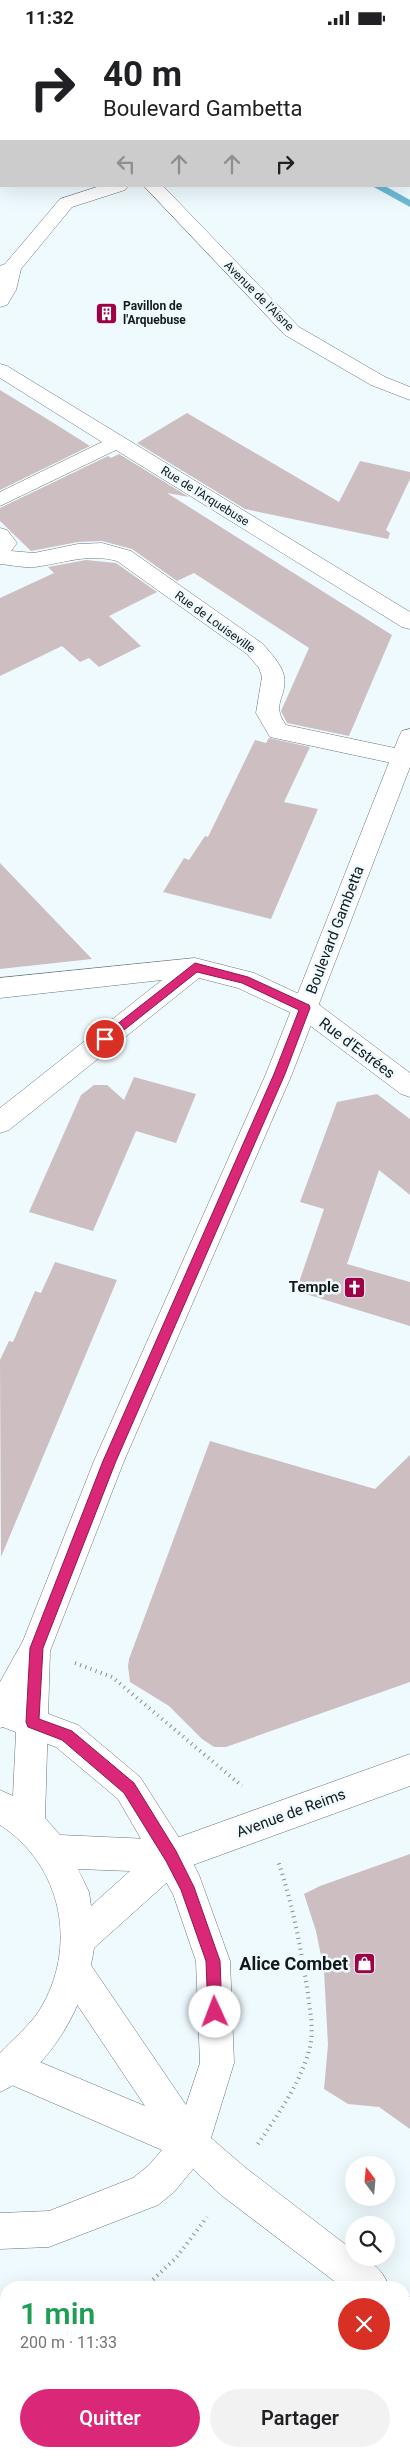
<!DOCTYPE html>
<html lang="fr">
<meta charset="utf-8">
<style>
:root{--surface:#fff;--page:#f2f2f2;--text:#202124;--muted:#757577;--accent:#db2777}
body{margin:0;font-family:Roboto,sans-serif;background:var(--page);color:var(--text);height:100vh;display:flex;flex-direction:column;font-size:19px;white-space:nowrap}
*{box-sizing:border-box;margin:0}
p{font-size:16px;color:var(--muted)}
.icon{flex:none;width:28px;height:28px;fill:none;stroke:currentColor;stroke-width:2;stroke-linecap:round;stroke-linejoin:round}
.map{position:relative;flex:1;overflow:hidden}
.sheet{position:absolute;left:0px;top:2246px;width:410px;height:176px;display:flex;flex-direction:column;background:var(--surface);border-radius:20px 20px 0 0;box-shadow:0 5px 20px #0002}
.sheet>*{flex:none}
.banner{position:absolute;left:0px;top:0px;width:410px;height:152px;box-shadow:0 5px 20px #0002;background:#fff;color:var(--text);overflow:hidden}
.needle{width:32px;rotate:344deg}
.tools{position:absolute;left:345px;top:2121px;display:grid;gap:10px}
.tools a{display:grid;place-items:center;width:50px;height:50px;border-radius:50%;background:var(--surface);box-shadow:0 5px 20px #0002;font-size:25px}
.pin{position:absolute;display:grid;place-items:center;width:42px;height:42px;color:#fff;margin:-21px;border:2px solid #fff;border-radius:50%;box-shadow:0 1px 5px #0007}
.me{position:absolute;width:55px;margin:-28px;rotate:358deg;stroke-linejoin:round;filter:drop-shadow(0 0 4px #0008)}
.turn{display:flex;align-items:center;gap:18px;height:105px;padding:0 20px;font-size:22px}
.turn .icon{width:65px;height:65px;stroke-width:2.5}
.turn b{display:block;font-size:35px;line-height:42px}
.lanes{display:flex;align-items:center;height:48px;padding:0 20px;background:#0003;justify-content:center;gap:25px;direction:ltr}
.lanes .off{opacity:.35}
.round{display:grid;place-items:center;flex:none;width:52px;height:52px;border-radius:26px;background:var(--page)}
.summary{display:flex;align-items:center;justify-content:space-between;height:85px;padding:0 20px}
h1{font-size:30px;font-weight:600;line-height:38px;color:#1e9e55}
.cta{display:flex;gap:10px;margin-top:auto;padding:10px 20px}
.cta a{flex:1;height:58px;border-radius:30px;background:var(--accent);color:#fff;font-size:20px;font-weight:600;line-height:58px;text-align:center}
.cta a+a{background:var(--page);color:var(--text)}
.status{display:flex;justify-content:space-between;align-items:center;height:35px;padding:0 25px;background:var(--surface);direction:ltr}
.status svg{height:14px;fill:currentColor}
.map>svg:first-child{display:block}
.green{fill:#a0e4fe}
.water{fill:#6cbad6}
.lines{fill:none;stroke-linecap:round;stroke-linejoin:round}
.stream{fill:#6cbad6;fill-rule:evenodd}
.building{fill:#cdbfc1}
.minor-casing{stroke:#687479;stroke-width:1}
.major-casing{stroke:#687479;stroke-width:1}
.path-far1{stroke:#868e91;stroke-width:2;stroke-dasharray:0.5 2.5;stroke-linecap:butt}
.path{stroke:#868e91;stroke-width:4;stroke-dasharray:1 4.5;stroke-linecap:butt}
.minor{fill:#fff;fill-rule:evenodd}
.major{fill:#fff;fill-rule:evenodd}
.route{fill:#db2777;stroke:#8e194d}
.labels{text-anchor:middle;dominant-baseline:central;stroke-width:5;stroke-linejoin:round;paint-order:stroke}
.far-street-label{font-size:12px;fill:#13181a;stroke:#effaff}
.far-poi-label{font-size:12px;font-weight:bold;fill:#13181a;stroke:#effaff;text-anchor:start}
.street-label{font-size:15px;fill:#13181a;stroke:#effaff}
.poi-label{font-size:15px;font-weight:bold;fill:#13181a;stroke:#effaff;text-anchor:end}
.near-poi-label{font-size:18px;font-weight:bold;fill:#13181a;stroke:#effaff;text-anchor:end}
</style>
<div class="status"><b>11:32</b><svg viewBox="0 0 49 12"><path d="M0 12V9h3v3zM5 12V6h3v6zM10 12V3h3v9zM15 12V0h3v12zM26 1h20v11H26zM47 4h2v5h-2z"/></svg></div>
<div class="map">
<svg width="410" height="2422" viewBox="0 0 410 2422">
<rect width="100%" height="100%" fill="#effaff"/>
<!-- green -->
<path class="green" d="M6 2302V2416H386L393 2422H0V2303Z"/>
<!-- water -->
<path class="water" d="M172 0H410V38L409 1Z"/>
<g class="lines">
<!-- stream -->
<path class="stream" d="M372 151H385L410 165V172Z"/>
</g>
<!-- building -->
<g class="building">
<path d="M0 355 52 387 90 411 0 455Z"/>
<path d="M187 378 339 467 360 426 410 437V444L386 495 390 498 388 504 245 474 137 408Z"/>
<path d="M119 419 189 462 167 458 392 600 349 701 287 688 281 676 309 613 194 538 177 546 132 514 102 506 78 507 31 516 0 486V473L108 421 111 423Z"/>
<path d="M86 525 116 528 157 557 109 581 141 611 99 632 89 623 80 627 62 611 0 641V563L54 538 48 532Z"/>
<path d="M269 703 310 712 284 767 318 774 271 884 163 857 184 823 189 825 205 801 208 802 255 705 266 708Z"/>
<path d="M0 828 92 924 0 934Z"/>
<path d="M134 1042 196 1059 176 1108 136 1096 93 1196 29 1177 81 1060 94 1050H107L124 1065Z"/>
<path d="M377 1059 410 1084V1160L379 1135 347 1229 410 1247V1291L296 1256 324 1174 300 1167 337 1067Z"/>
<path d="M55 1227 117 1245 1 1522 0 1325 9 1306 13 1307 35 1256 41 1258Z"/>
<path d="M210 1406 375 1454 410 1420V1647L226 1712H214L202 1704 169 1671 130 1647 128 1631 129 1624Z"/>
<path d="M410 1819V2094L379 2072 348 2069 324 2054 328 2010 324 1936 316 1896 304 1859 320 1851Z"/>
</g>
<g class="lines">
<defs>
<g id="minor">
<path d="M100 151H128L125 155 72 172 21 234 16 255 7 270 0 272V231L5 229 60 164Z"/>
<path d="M0 329 7 331 410 577V594L402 592 116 415 0 471V457L102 407 0 343Z"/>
<path d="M0 493 7 495 17 508 11 516 34 518 78 509 102 508 131 516 263 609C271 619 281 628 284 641 288 661 270 669 286 690L409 716 410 726 401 730 270 702 256 678 262 642 259 633 247 619 117 526C88 518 64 528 35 532 24 533 11 530 0 529Z"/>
<path d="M195 923 254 938 314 966 410 1038V1062L401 1059 296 980 238 953 199 943 9 1095 0 1098V1073L162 945 0 963V943Z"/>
<path d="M0 1661 78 1690 140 1742 183 1809 199 1840 230 1926 234 2028 211 2103 247 2134 354 2216V2222C370 2222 385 2238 389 2252H342L221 2160 193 2134 174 2157 158 2170 49 2212 0 2214V2178L49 2176 133 2143 148 2131 162 2115 0 2045V2019L11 2015 145 2071 62 1947 57 1935 62 1923 74 1918 86 1923 186 2070 200 2028 196 1926 173 1859 118 1764 56 1712 0 1691Z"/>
<path d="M404 2259 410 2262V2302L404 2299Z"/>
</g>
<g id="major">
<path d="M0 0H17V1L1 2Z"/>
<path d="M144 151H163L299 292 385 342 410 352V365L371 350 285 300Z"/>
<path d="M410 694V732L292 1039 124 1426 50 1616 45 1783 60 1800 171 1805 410 1719V1751L182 1834 94 1913C87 1966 51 2035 0 2057V2018C12 2005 29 1991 39 1976 79 1912 62 1830 0 1790V1755L13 1761 17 1677 11 1689 0 1693V1647L23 1606 94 1426 266 1039 399 702 402 696ZM78 1834 130 1836 91 1871 89 1857Z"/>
</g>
</defs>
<!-- minor casing -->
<use href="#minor" class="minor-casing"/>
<!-- major casing -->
<use href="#major" class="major-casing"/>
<!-- path-far1 -->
<path class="path-far1" d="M151 0 156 1"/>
<!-- path -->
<g class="path">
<path d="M75 1628 112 1642 242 1751"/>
<path d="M258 2109C278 2079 301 2048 310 2012 314 1995 310 1977 308 1959 301 1914 293 1870 278 1826"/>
<path d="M145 2252 176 2223 207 2182"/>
<path d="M0 2292 6 2291"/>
<path d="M149 2416 157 2422"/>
<path d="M38 2422 42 2416"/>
</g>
<!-- minor -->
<use href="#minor" class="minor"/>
<!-- major -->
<use href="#major" class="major"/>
</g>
<!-- route -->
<path class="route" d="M195 928 248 942 309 970 310 973 285 1039 116 1426 43 1613 39 1684 72 1696 134 1748 176 1816 194 1852 220 1926 222 1977 220 1982 215 1984 210 1982 208 1977 206 1926 181 1855 166 1826 124 1758 62 1705 28 1692 26 1687 30 1613 103 1426 274 1039 299 975 242 948 197 937 109 1007H102V1001Z"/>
<!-- icons -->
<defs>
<symbol id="building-square" viewBox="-11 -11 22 22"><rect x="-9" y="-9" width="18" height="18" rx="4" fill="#9e0145" stroke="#effaff"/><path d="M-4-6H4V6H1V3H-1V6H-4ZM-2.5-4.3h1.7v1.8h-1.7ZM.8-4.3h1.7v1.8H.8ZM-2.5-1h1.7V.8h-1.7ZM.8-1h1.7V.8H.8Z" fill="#fff"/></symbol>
<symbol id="church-square" viewBox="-11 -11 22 22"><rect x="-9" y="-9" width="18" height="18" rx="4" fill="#9e0145" stroke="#effaff"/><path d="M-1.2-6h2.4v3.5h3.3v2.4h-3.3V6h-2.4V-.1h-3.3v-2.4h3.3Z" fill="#fff"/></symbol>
<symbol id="shop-square" viewBox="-11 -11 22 22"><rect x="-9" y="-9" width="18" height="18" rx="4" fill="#9e0145" stroke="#effaff"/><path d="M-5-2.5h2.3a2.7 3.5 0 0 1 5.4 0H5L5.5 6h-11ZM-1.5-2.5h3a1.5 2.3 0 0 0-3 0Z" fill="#fff"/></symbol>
</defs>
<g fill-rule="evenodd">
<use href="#building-square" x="94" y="266" width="25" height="25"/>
<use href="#church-square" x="342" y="1240" width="25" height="25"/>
<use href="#shop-square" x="352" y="1916" width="25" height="25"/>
</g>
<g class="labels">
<!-- far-street labels -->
<g class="far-street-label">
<text transform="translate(259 261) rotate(45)">Avenue de l'Aisne</text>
<text transform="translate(205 461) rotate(32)">Rue de l'Arquebuse</text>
<text transform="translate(215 587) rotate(36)">Rue de Louiseville</text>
</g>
<!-- far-poi labels -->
<g class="far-poi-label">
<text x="123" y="271">Pavillon de<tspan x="123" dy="14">l'Arquebuse</tspan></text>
</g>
<!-- street labels -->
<g class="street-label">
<text transform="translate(335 895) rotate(-69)">Boulevard Gambetta</text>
<text transform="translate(357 1013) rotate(37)">Rue d'Estrées</text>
<text transform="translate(291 1778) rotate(-20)">Avenue de Reims</text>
</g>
<!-- poi labels -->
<g class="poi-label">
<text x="339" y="1252">Temple</text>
</g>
<!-- near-poi labels -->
<g class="near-poi-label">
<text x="348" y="1928">Alice Combet</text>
</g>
</g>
</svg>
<div class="tools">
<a><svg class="needle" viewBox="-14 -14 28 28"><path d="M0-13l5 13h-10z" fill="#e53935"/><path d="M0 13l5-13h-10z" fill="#757577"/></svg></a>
<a><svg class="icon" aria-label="search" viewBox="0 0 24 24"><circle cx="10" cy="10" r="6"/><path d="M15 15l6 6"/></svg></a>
</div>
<div class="pin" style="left:105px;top:1004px;background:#d93025"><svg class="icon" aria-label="arrive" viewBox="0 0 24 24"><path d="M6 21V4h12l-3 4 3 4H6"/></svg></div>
<svg class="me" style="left:215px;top:1977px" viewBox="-20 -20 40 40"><circle r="19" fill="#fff"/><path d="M0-13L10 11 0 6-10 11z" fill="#db2777"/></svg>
<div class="banner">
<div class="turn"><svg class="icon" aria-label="right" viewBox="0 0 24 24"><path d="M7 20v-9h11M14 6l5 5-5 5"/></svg><div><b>40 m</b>Boulevard Gambetta</div></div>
<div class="lanes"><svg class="icon off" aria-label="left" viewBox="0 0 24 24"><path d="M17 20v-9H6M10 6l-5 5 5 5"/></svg><svg class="icon off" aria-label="ahead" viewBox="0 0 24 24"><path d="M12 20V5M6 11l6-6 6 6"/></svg><svg class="icon off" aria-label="ahead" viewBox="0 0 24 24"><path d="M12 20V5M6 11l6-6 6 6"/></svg><svg class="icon" aria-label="right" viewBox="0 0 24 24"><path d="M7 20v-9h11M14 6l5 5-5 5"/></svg></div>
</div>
<section class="sheet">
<div class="summary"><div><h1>1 min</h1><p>200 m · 11:33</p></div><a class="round" style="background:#d93025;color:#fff"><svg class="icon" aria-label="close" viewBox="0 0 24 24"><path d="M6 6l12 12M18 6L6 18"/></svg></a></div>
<div class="cta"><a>Quitter</a><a>Partager</a></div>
</section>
</div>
